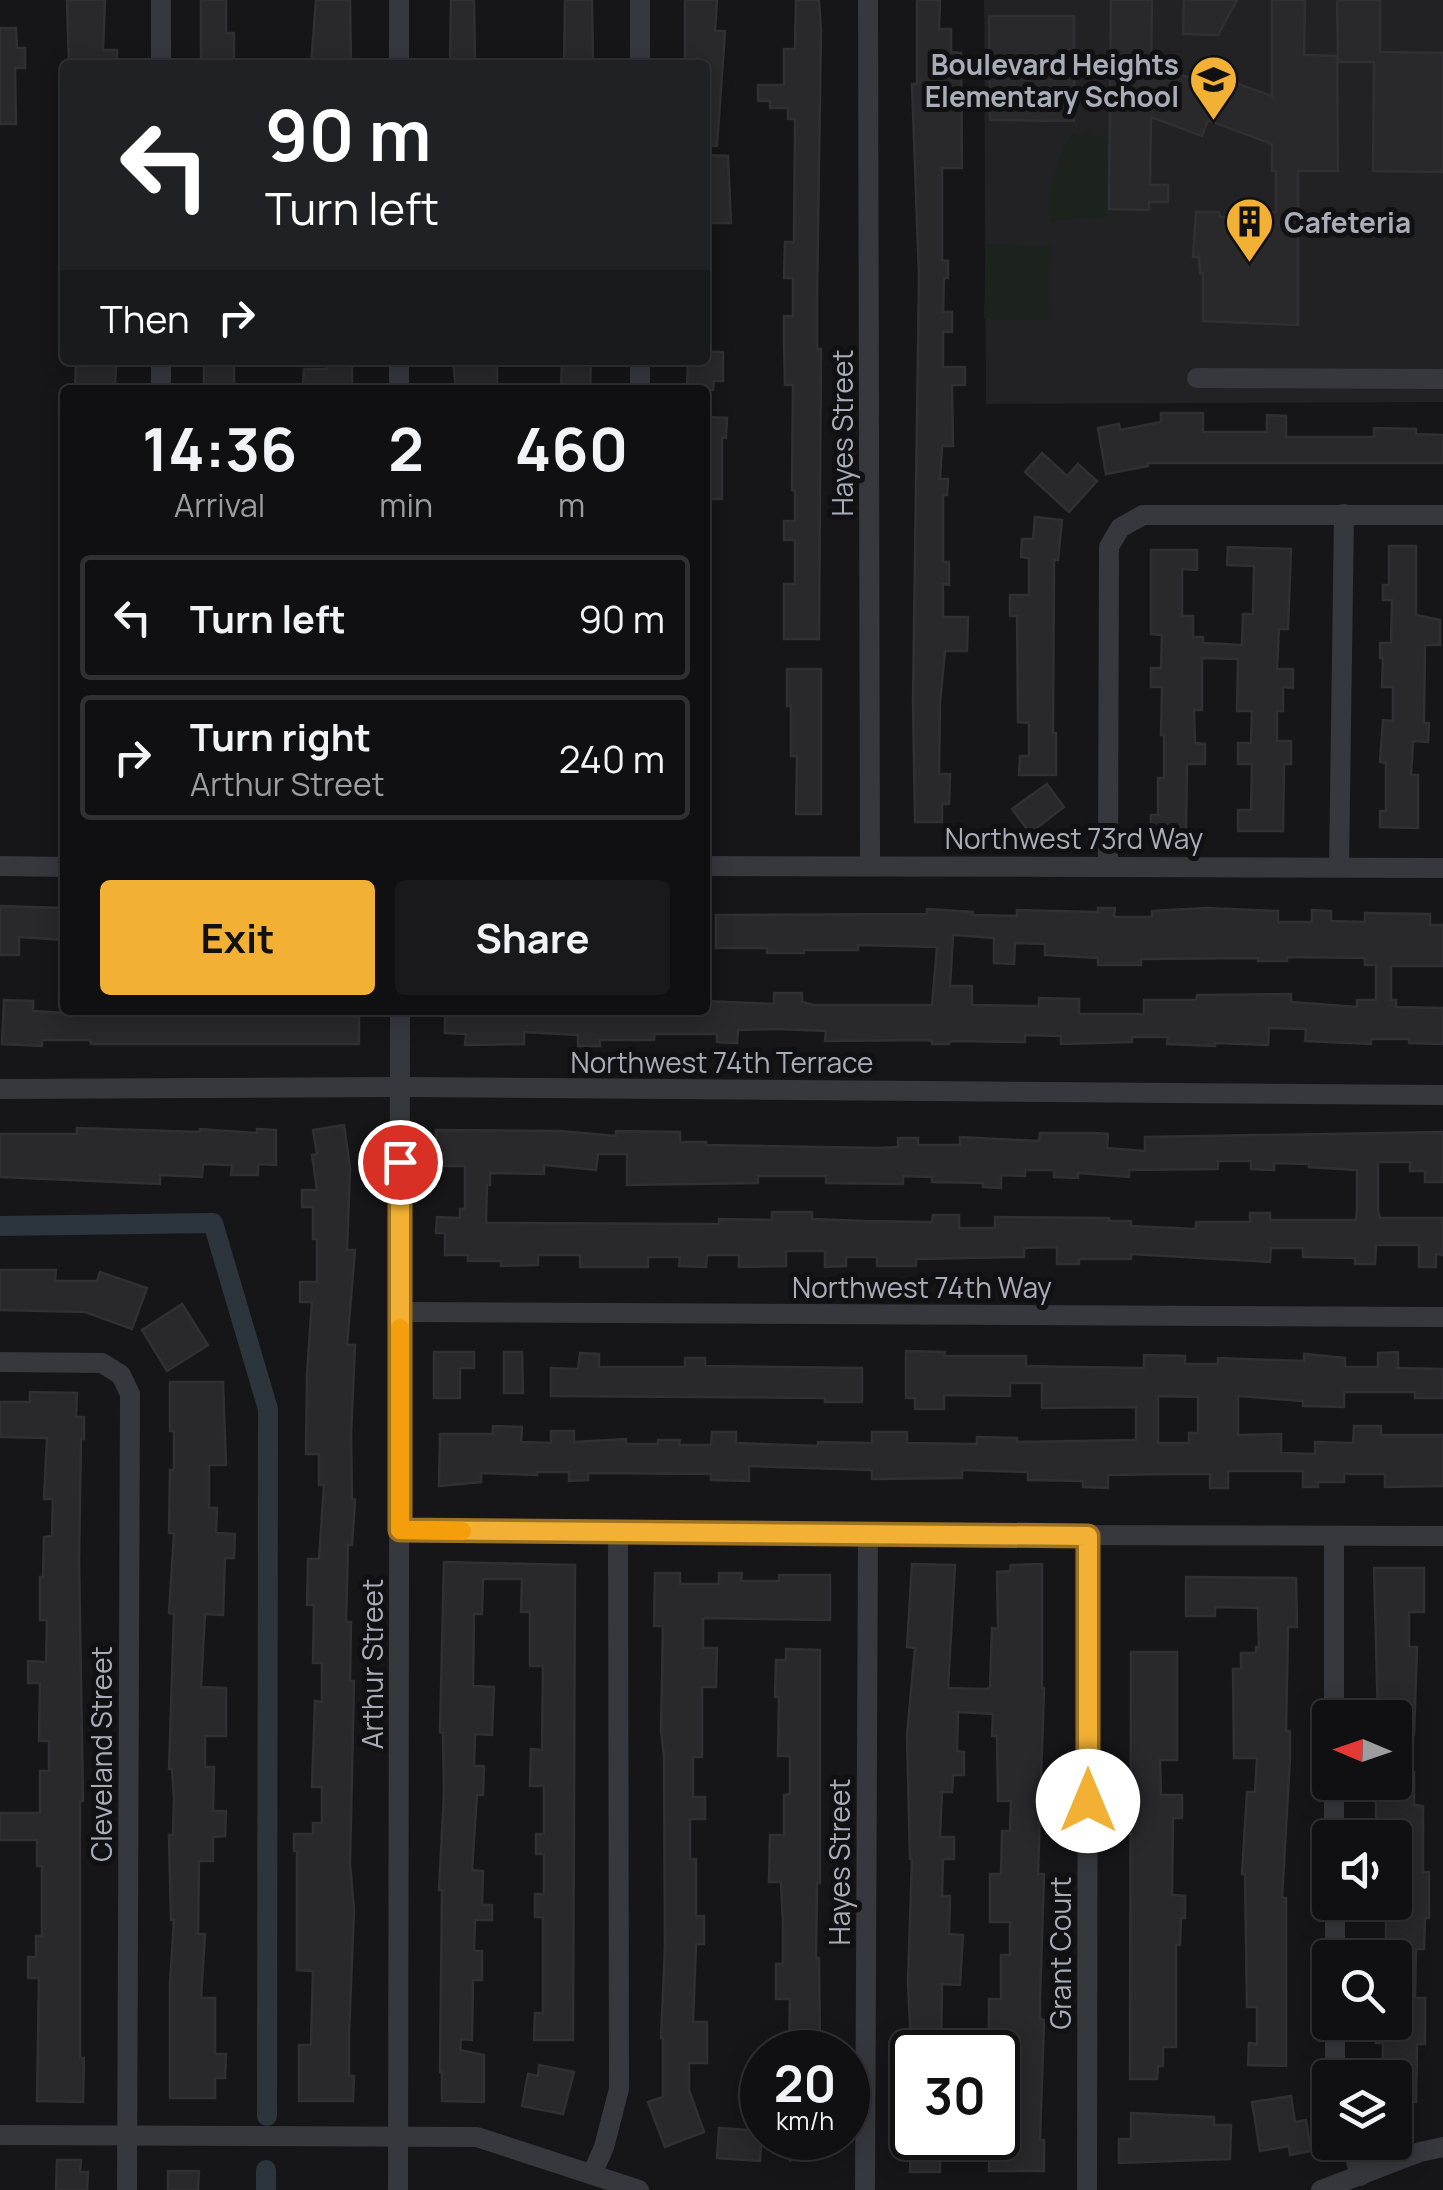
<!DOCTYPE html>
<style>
:root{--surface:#101012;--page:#19191b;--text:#f1f3f6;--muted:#9c9d9f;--line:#303032;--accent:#f2b134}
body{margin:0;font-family:Manrope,sans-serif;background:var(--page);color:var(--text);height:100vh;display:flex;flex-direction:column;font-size:38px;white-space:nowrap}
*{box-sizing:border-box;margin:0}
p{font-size:32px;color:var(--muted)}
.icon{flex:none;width:55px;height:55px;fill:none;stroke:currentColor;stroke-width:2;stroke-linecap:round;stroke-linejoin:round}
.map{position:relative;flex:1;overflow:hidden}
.details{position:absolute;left:60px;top:385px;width:650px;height:630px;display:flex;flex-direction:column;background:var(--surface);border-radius:10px;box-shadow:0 5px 25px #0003,0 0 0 2px var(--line)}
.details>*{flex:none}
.guide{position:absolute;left:60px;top:60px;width:650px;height:305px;border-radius:10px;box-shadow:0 5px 25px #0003,0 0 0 2px var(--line);background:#202124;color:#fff;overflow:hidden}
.needle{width:65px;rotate:272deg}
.tools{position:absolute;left:1312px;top:1700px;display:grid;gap:20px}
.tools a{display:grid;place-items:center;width:100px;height:100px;border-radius:10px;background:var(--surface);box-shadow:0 5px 25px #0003,0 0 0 2px var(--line);font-size:50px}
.speed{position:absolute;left:740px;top:2030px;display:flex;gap:20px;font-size:50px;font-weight:700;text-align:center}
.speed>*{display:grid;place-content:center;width:130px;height:130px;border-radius:50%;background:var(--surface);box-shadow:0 5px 25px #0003,0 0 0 2px var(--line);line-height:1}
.speed small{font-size:25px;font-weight:400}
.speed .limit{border:5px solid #111;border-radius:15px;background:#fff;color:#111}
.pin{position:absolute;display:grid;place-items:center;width:85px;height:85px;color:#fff;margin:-42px;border:5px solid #fff;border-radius:50%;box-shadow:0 2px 10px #0007}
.me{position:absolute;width:110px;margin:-55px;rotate:0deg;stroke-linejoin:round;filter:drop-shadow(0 0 8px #0008)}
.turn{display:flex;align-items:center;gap:35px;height:210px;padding:0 40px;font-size:45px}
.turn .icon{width:130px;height:130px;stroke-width:2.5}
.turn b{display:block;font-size:70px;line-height:85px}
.then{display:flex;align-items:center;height:95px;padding:0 40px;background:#0003;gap:20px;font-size:38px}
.eta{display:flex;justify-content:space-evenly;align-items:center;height:170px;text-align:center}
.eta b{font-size:60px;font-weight:700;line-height:70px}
.action{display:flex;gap:20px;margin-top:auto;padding:20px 40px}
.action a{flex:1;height:115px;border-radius:10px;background:var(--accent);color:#111;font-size:40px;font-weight:700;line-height:115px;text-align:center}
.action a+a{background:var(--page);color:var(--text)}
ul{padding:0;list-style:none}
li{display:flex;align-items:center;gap:30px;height:125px;margin:0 20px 15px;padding:0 20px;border:5px solid var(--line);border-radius:10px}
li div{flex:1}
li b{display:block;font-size:38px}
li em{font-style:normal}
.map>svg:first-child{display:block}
.built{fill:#222225}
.green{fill:#1c231d}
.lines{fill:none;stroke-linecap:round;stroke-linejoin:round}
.canal{stroke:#2c353c;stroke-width:20}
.building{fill:#29292c;stroke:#303034;stroke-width:2.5;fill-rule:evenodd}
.minor{stroke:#37383d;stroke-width:20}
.route-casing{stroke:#9d7322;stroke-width:25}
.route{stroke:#f2b134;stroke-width:18}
.slow{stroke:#f59e0b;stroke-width:18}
.labels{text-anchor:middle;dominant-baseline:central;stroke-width:10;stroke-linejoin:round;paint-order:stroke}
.poi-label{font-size:28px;font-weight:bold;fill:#a8adb8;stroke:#111113;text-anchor:end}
.street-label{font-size:28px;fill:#a8adb8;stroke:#111113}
</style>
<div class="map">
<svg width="1443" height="2190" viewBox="0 0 1443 2190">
<rect width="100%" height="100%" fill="#161618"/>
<!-- built -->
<path class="built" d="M984 0H1443V402L986 404Z"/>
<!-- green -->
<g class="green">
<path d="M1086 131 1107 139 1106 216 1051 221C1049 189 1053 159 1073 134L1084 138Z"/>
<path d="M986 244 1051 246 1049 320 984 319Z"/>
</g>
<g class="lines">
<!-- canal -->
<g class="canal">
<path d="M0 1226 213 1223 268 1409 267 2116"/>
<path d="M266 2170V2190"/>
</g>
</g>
<!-- building -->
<g class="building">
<path d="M67 0H105L103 50H117V65H69Z"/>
<path d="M201 0H226V33H234V65H201Z"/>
<path d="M316 0H350L351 65H311Z"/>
<path d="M451 0H474L475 64H450Z"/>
<path d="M565 0H592L593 65H564Z"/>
<path d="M685 0H717L715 31H725L717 146 705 145V65H685Z"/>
<path d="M796 0H819L821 30 817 297V349H821L819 639H784V584H795V540H784V521H795V491L792 490 793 385H785L784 342V316H793V278H784L785 242H794L795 119H788V108H770V101H758V85H784V49H795Z"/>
<path d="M917 0H940L939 29H951V52L961 53 962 168H942V260L948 261V278H944L943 312H952V332H943V367H965V385H952L953 446H942L940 479H948L947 495H943V562H949V585L943 584V617H968L967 651H945L940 702 939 774H950L949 804H942V822H915L913 700 919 277 912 84H917Z"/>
<path d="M1111 0H1152L1151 64 1229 92 1233 82 1272 96V0H1305L1304 55 1337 56 1338 171H1298V325L1203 321V273H1200L1199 257H1193L1196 212H1219L1220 217H1253V212H1276V171H1272V144L1208 120 1202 136 1151 117 1150 185H1168V202H1149V210L1109 209Z"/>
<path d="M1184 0H1237L1218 35 1183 34Z"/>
<path d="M1337 0H1380V52L1443 53V172L1373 171 1374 62H1338Z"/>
<path d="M989 16H1074V121L990 120Z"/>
<path d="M0 28H16L17 48H25V68H15L16 124H0Z"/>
<path d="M705 155 728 156 731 223H705Z"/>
<path d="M705 352H723V381H714L713 390H687L688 360H705Z"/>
<path d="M76 360H116L115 390H75Z"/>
<rect x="204" y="360" width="30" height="30"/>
<path d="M327 360H352V386H303L304 369H327Z"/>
<path d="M453 360H497V390H456Z"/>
<path d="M562 360H591L590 390H561Z"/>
<path d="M1161 413H1203V432H1267V415L1286 416V437H1374V428L1416 429V434L1443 435V463H1147L1148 466 1106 474 1098 428 1119 424 1120 430 1161 422Z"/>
<path d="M705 417 727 418 726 438 722 437V499H705Z"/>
<path d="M1042 453 1067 476 1078 464 1097 481 1069 512 1025 472Z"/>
<path d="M1035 517 1062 520 1058 560H1054L1053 733H1056V775H1019L1020 756H1029V723L1018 722 1017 616H1010V595H1029V558L1021 557 1022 539H1033Z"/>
<path d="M1389 546H1416V615L1440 620V645H1425L1424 723H1429L1428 742 1413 741 1411 775H1418V828L1380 827V811H1386V763L1380 762 1383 720 1393 721V687H1382L1383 658H1380V643H1391L1392 600H1383V585H1389Z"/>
<path d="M1228 547 1291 549 1288 629H1279L1277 669H1293V688L1283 687V711H1277V741H1291V764H1284L1283 831H1238V810H1251L1252 764H1238V743H1251L1252 711H1237L1238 659 1202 658V710H1194L1195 743 1205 744V764H1187L1186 831 1151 830V815H1158V778H1164V735H1161L1162 687H1151V668H1161L1162 635 1151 634V550H1197V570L1182 569V616H1193V637H1203V643L1242 645 1243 614H1253L1254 566 1227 565Z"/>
<path d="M787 669H821V814H796L797 756H791V706H787Z"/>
<path d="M1047 784 1064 807 1030 833 1012 809Z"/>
<path d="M0 906 65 908V940L19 937V955H0Z"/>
<path d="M1098 908H1115L1114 917H1152V911L1206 908 1278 911V922H1312V910L1331 911V921L1365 922V913L1430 914V925H1443V966H1391V1000H1396V1007L1443 1008V1044L1409 1043V1039H1371V1044L1305 1041 1306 1029 1269 1028 1268 1045 1215 1043V1046L1167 1044 1168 1037H1132V1042L1061 1044V1036L1025 1035V1042L950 1041 949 1044H932V1040L825 1041 826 1031 777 1029 738 1030 737 1043 717 1042V1034H654V1040H600V1046H578V1035L524 1032V1044L465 1045 466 1034 445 1033V1010H705V1001L774 1004V993H802V1002L814 1005H932L937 947 858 945V950H804V953H767V948H716V915L927 914V909L973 912V915L1017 916V910L1098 912ZM953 935 994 938V963L1014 964 1015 943 1045 944V955L1098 958V965H1141V959L1258 958V961H1287V957L1365 958V965H1376V1000H1357V1007L1291 1002V994L1197 995 1196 1000H1144V1014H1079V999L1039 998V1006L972 1005V986H950Z"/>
<path d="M4 1000 33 1001V1011L66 1013V1010H359V1044H91L90 1040H42V1046L2 1044Z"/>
<path d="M344 1125 350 1168 347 1250H355L347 1345H355L351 1435 352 1499 355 1500 352 1545H348L346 1622H351L350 1681H354L350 1863 354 1910 349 2033V2076H354L353 2101H299V2045H311L313 1971 297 1970V1851H294V1834H313V1823H322V1787H312L315 1701 322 1702V1663H313L314 1605H307L308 1559H319L324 1485H319V1454H306L307 1374 312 1302H300V1282H317V1239H313V1207H302V1190H317L312 1155 317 1154 313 1130Z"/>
<path d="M77 1128 200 1132V1129L257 1133V1129L276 1130V1165L258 1164V1175H231L232 1165 203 1164 202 1177 160 1175V1184L0 1177V1134H77Z"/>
<path d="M436 1130 560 1131 616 1136V1131L680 1132V1142H706V1145L880 1148 898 1147V1138H918V1145H960V1137L1039 1141 1040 1133H1093L1108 1134 1107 1148 1145 1151V1137L1443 1132V1182H1425V1171H1410V1162H1378V1211L1380 1218H1443V1255L1436 1254V1267H1419V1245H1376L1375 1264H1355V1258L1303 1257V1248H1271L1270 1262 1131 1254V1259H1079V1264H1057V1247L1024 1248V1257L916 1259V1266H877V1257H846V1266L825 1267V1251H786V1266L739 1267V1255H707L706 1267 679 1266 680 1257H648V1267H580V1255H538V1265L501 1266V1261H468V1255H445V1233H436L437 1217 460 1218V1209H465V1166H436ZM598 1154H627V1185L758 1183V1176H826V1183L903 1184V1176L932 1177V1182L983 1183V1187L1001 1188V1175L1025 1176V1170H1054V1177L1078 1178V1173L1129 1177V1170L1218 1169V1161H1251V1169L1274 1170V1163L1309 1164V1167L1357 1170V1210L1356 1220H1270V1213H1250V1222H1196V1229L1131 1226V1221H1109V1218L995 1217V1228H959V1215H933L932 1222 865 1221 812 1219V1212H772V1220L719 1219V1224L486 1223 487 1185H490V1173L544 1174V1165L596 1170Z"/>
<path d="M0 1270H56L55 1281H97L100 1272 147 1288 132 1329 85 1312 0 1310Z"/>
<path d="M182 1304 208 1345 167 1371 142 1330Z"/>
<path d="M906 1351 945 1352 944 1356H1026V1366L1077 1367 1144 1368V1355L1185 1356V1364H1218V1358L1304 1361V1354L1345 1358V1367H1378V1353L1398 1352V1368L1443 1369V1398H1415V1392H1344V1407L1303 1406V1401L1238 1396V1435L1281 1434V1453L1315 1454V1442L1353 1443 1354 1426H1381V1435H1443V1486L1385 1487V1474H1344V1482H1318V1487H1303V1471H1228V1488H1210V1474H1174L1108 1475V1488L1083 1487V1481L1028 1480V1472L962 1470V1478L872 1479V1470L749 1466V1481L711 1480V1474L588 1473V1480L569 1481V1472H537V1475L481 1473V1482L439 1486 440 1434H493V1426L522 1427 521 1442 551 1443V1431H574V1442L626 1439V1444H658V1440H680L679 1445H711L712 1432H736V1443L818 1446V1442L872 1443V1432H907V1443L977 1444V1437L1017 1438V1442L1136 1440V1407L1042 1408V1383H1010V1396L944 1395V1409H915V1398H906ZM1158 1396 1198 1397V1433H1189V1443H1158Z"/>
<path d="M434 1352H474V1368H460V1398H434Z"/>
<path d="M504 1352H522L523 1393H504Z"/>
<path d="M580 1353 599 1354V1367H685V1358H705V1366L862 1368V1402H825V1398L551 1396V1368L578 1369Z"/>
<path d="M170 1382H223L226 1465H209V1508H217L216 1533 235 1534 234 1558H225L223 1615 205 1614 201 1687 226 1688V1736H205V1767H214L213 1811H226L225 1836 213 1837V1861H199L198 1934H205L201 1998H215V2054H226L225 2078H215V2098H170V1983L174 1920H171L169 1835H173L174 1799 172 1769H169L174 1614 169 1613 174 1533H169L170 1470H174V1431H170Z"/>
<path d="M30 1392 77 1393 76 1417H84V1439H81L79 1560 83 1801H80V2058H84L83 2102 37 2101 39 1978H28V1957H36V1936H42V1866H37V1840H0V1813H40V1771H49V1741H39L40 1683H28V1661L46 1662 47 1620H40V1577H43L44 1537 52 1536 53 1499H44L47 1438 0 1437V1402H30Z"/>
<path d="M444 1562 575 1565 573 2040H534L535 2013H543V1917H535V1894H544V1854H536V1834H544V1786H530L531 1749 542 1750 543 1666H530V1612H521L522 1579H483L482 1614H474L473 1686 494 1687 492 1735 475 1734 474 1766H484L483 1795H477L472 1870 483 1871 482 1905H492V1920H475L474 1951H482V1980H473L472 2040 461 2039 460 2050 484 2055V2102L442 2101V2072H440L442 1890H439L444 1794 443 1733 440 1732Z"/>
<path d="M912 1564 955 1565 948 1688 987 1689 990 1687 992 1628 998 1629 997 1572 1010 1571 1011 1565 1042 1564V1688H1044L1038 1874H1044L1040 1999V2019L1044 2020 1040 2140H1044V2171H989L990 2138H998V2120H1008V2080H998V2046H989V1999H1001V1955H1010V1922H990V1874H1001L1002 1831H1010L1011 1801H998L997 1736H992L993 1714 958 1712 957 1751 964 1752V1775H953L952 1792H942L940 1837H954V1859H943L942 1896H950L949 1934 963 1935 960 1985 942 1984 941 2047 911 2046 908 1982 912 1859H910L907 1735 915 1648 907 1647Z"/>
<path d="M1374 1568H1424V1612H1409V1647H1417L1414 1735H1395V1718H1378Z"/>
<path d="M655 1573H680V1584H719V1573H742L741 1581H779V1575H830V1620L703 1618V1648H717L716 1687H702V1757H693V1797H705V1819H690V1859H696V1916H704V1944H696L693 2022H707V2063H689V2090L704 2132 665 2147 648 2102 663 2097V2038H661L665 1947 664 1756 661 1731 663 1626H654Z"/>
<path d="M1186 1577 1296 1578 1297 1627H1288L1286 1731H1290V1758L1282 1898H1286V2066L1248 2065 1249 2043 1257 2044V2007H1247L1245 1874H1242L1247 1792H1255L1257 1758H1234L1233 1669H1241V1653H1256V1647H1259L1258 1608 1215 1607V1616H1186Z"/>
<path d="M786 1649 820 1650V1883H817L816 1958H819L820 2052H789L790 1999H776V1964H783V1923L781 1882H769L770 1835H784V1795L790 1794V1756H778L779 1697H775L776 1660H786Z"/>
<path d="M1131 1652H1177V1760H1160L1161 1795H1182V1818H1173L1172 1895 1185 1896V1918H1181L1180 1945H1176V2047H1163V2066H1158L1157 2079H1130Z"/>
<path d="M1395 1772H1414V1805L1423 1806V1872H1429V1918H1425L1424 1949H1416L1415 1998H1425V2044H1417L1416 2102H1395V2080L1401 2079 1400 2068 1383 2067V2043H1376V2022H1395V1958H1386V1917H1374V1902H1395V1838H1376V1782H1395Z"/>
<path d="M539 2065 574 2072 563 2114 522 2106 528 2074 538 2076Z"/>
<path d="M1291 2096 1295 2122 1306 2120 1311 2151 1290 2155 1289 2146 1260 2151 1252 2102Z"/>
<path d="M1131 2113 1214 2117V2125H1231L1230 2159 1119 2163V2139H1131Z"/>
<path d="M719 2128 762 2131 760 2161 717 2158Z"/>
<path d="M781 2138H847V2139L790 2161Z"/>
<path d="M911 2138H940V2172H910Z"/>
<path d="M57 2160H81L80 2172H88L87 2190H56Z"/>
<path d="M168 2171H199L198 2190H168Z"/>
</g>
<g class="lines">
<!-- minor -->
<g class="minor">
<path d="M161 0V65"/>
<path d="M399 0V65"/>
<path d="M640 0V65"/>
<path d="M868 0 870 865"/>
<path d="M161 360V390"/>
<path d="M399 360V390"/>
<path d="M640 360V390"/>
<path d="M1197 378 1443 379"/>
<path d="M1108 865 1109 547 1120 528 1143 515H1443"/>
<path d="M0 866 65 867"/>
<path d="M705 866 1443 868"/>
<path d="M1339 867 1344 514"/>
<path d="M0 1089 400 1087 1443 1095"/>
<path d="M400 1312 1443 1317"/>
<path d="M0 1362 102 1363 121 1375 130 1394 127 2190"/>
<path d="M400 1530 618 1534 1443 1536"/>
<path d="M1334 1536V1718"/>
<path d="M1334 1782V1838"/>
<path d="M1335 1902V1958"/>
<path d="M1335 2022V2078"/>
<path d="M0 2135 477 2137 639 2190"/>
<path d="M1351 2142 1360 2176"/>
<path d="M593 2172 604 2147 619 2089 618 1534"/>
<path d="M398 2190 400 1010"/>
<path d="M865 2190 868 1533"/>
<path d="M1087 2190 1088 1536"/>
<path d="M1321 2190 1420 2152 1443 2147"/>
</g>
</g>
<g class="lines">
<defs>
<path id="route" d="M400 1162V1530L1088 1536V1801"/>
</defs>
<!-- route casing -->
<use href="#route" class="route-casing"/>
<!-- route -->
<use href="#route" class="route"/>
<!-- slow -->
<path class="slow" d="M400 1328V1530L462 1531"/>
</g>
<!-- icons -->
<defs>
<symbol id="school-pin" viewBox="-11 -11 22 30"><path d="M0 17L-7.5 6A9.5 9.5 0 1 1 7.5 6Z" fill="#f2b134" stroke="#111113"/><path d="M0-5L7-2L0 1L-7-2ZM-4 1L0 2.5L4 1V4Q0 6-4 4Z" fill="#111"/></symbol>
<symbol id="building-pin" viewBox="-11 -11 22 30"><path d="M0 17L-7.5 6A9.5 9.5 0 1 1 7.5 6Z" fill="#f2b134" stroke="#111113"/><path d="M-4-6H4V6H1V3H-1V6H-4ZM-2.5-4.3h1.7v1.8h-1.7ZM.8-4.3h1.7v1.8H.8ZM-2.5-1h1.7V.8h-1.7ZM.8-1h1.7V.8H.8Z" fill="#111"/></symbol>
</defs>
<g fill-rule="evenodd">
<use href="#school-pin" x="1186" y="52" width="55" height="75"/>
<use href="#building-pin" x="1222" y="194" width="55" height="75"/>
</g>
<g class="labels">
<!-- poi labels -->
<g class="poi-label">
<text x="1179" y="64">Boulevard Heights<tspan x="1179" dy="32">Elementary School</tspan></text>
<text x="1284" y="222" text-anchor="start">Cafeteria</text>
</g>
<!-- street labels -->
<g class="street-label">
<text transform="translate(842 433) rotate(-90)">Hayes Street</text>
<text x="1074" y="838">Northwest 73rd Way</text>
<text x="722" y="1062">Northwest 74th Terrace</text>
<text x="922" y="1287">Northwest 74th Way</text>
<text transform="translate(372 1664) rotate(-90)">Arthur Street</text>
<text transform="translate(101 1754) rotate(-90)">Cleveland Street</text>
<text transform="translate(839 1862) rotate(-90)">Hayes Street</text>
<text transform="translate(1060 1953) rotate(-90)">Grant Court</text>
</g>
</g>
</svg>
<div class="tools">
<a><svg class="needle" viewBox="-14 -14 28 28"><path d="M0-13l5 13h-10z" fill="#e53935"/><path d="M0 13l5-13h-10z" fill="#9c9d9f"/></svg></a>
<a><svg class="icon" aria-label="sound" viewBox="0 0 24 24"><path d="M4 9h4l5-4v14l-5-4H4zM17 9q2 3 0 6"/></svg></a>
<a><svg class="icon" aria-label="search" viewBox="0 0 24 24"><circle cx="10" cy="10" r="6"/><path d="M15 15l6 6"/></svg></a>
<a><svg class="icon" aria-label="layers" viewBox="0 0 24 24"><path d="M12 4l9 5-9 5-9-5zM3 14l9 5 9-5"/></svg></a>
</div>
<div class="speed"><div>20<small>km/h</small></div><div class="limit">30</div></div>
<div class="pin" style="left:400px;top:1162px;background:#d93025"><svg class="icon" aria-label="arrive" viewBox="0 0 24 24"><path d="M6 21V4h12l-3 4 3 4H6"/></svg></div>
<svg class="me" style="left:1088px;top:1801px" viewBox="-20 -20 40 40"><circle r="19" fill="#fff"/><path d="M0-13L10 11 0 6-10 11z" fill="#f2b134"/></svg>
<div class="guide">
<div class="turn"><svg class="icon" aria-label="left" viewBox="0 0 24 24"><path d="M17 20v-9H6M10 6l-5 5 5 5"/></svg><div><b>90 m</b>Turn left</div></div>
<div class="then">Then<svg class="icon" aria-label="right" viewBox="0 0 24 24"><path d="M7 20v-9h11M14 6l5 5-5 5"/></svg></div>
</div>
<section class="details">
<div class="eta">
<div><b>14:36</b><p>Arrival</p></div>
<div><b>2</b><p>min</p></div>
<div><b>460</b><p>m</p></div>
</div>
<ul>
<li><svg class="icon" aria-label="left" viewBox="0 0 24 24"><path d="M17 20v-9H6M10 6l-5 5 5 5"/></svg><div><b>Turn left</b></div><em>90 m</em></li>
<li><svg class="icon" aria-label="right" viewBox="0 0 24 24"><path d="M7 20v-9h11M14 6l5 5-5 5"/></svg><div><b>Turn right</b><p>Arthur Street</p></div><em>240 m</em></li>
</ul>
<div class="action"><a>Exit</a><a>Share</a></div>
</section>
</div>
